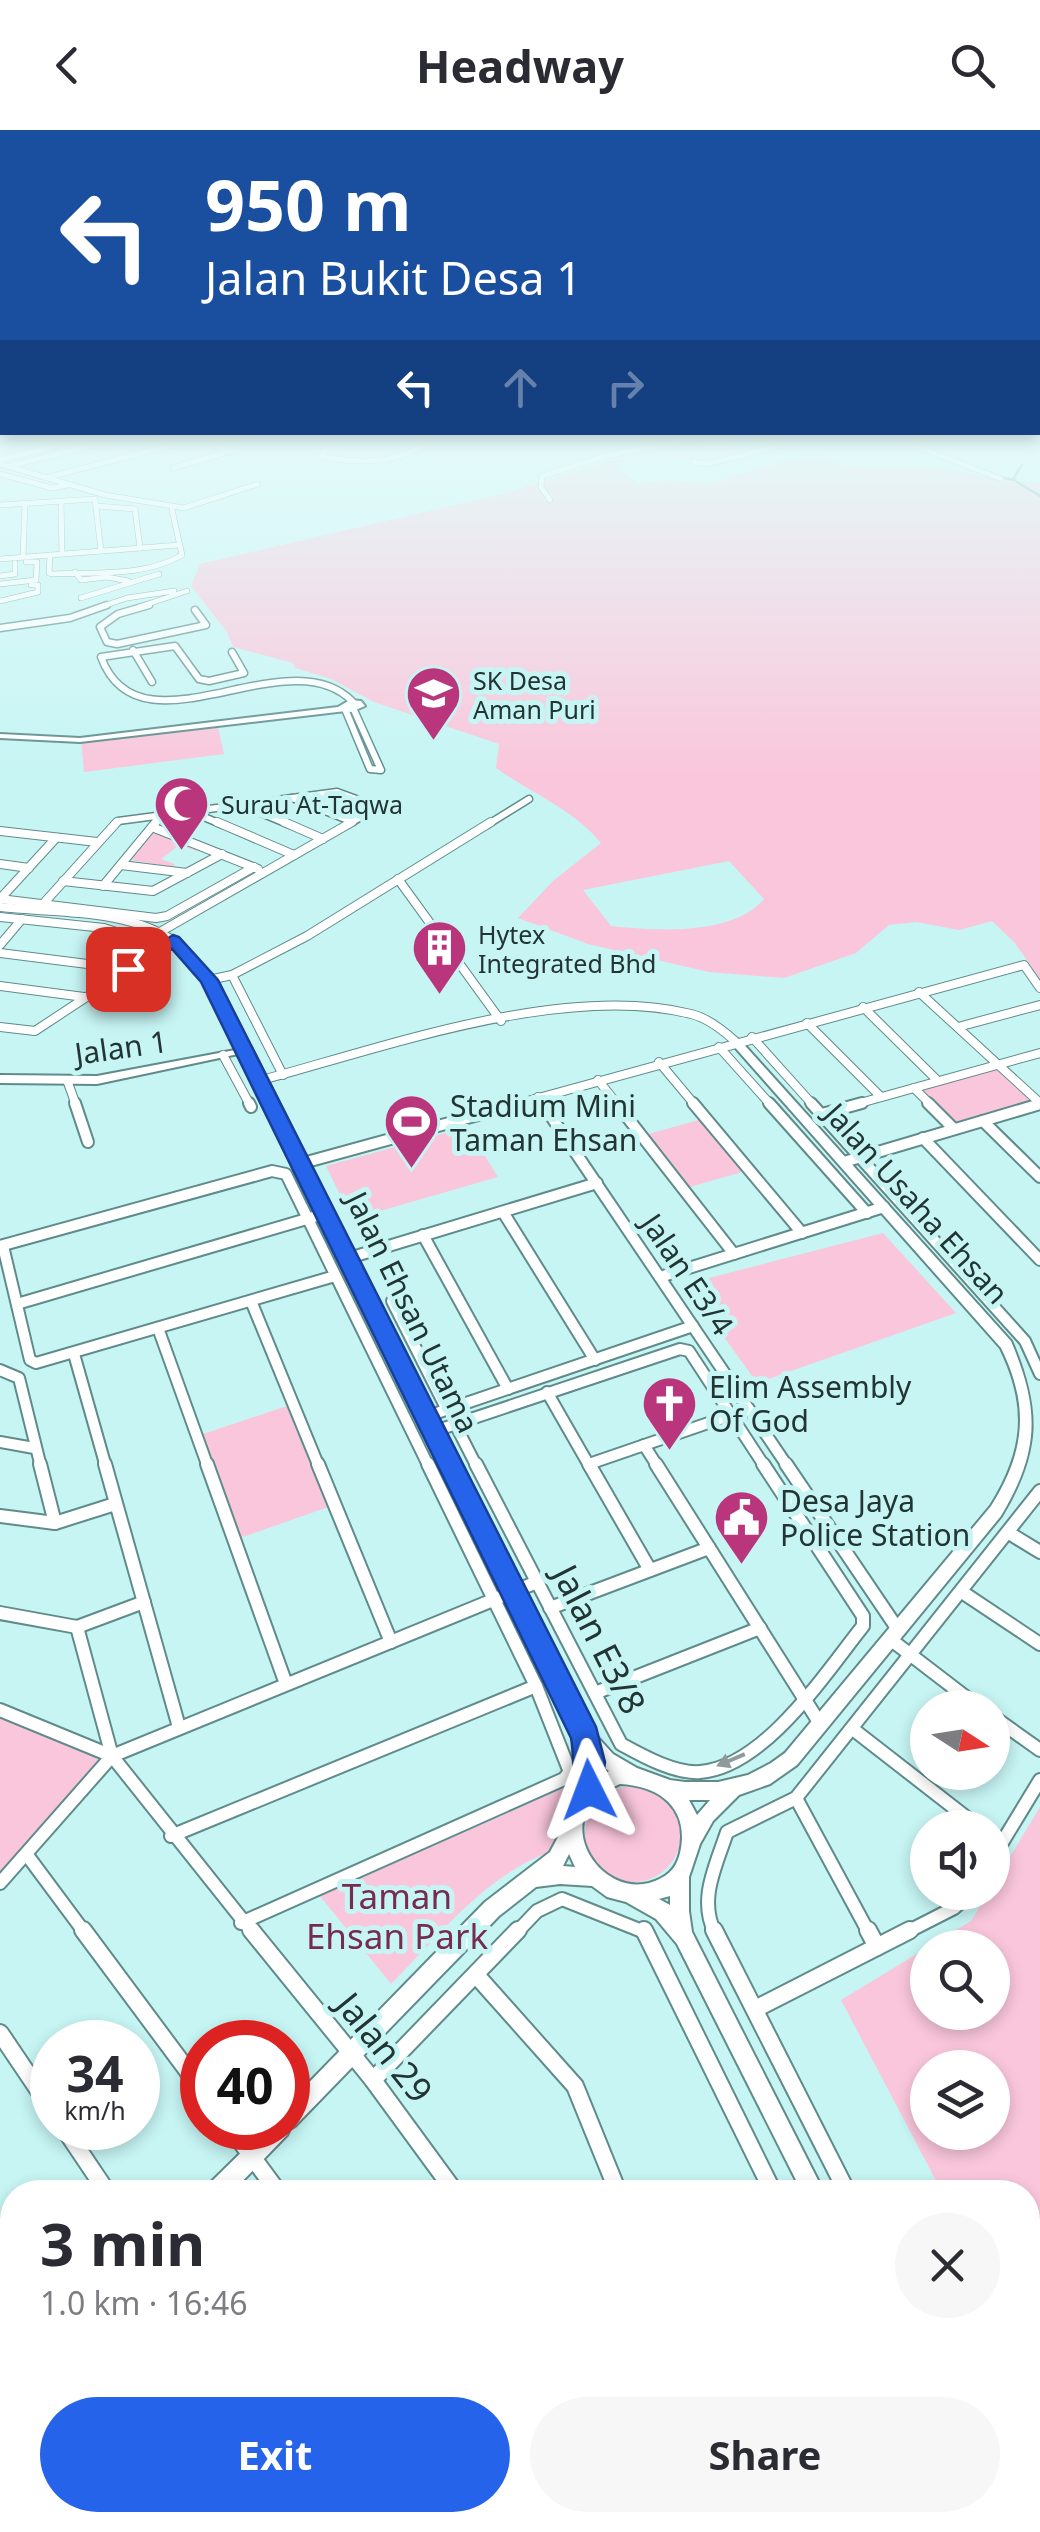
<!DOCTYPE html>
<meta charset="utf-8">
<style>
:root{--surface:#fff;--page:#f7f7f7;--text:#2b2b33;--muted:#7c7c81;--accent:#2563eb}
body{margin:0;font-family:"Noto Sans",sans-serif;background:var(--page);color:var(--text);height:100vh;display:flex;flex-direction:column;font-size:38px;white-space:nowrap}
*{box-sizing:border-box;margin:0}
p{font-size:32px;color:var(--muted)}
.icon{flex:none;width:55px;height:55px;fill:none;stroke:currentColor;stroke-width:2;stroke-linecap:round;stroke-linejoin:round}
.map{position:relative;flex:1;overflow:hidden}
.sheet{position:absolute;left:0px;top:2050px;width:1040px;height:352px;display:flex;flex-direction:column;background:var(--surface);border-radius:40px 40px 0 0;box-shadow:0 5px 15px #0003}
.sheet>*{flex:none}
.banner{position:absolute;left:0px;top:0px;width:1040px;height:305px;box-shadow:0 5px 15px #0003;background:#1a4fa0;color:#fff;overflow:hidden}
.needle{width:65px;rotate:102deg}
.fabs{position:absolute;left:910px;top:1560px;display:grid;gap:20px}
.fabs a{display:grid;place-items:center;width:100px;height:100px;border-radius:50%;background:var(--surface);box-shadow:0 5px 15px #0003;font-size:50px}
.speed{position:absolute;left:30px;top:1890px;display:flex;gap:20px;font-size:50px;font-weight:700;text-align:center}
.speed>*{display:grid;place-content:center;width:130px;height:130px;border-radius:50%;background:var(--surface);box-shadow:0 5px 15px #0003;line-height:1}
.speed small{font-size:25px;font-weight:400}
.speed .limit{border:15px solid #d22;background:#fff;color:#111}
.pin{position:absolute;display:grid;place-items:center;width:85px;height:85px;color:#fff;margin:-42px;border-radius:20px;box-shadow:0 5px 15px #0006}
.me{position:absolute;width:110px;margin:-55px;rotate:357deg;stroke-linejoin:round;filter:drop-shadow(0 0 8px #0008)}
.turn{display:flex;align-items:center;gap:35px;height:210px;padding:0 40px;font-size:45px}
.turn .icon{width:130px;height:130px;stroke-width:2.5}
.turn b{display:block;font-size:70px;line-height:85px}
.lanes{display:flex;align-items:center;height:95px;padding:0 40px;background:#0003;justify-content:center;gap:50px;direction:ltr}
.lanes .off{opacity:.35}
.round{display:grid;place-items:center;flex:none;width:105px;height:105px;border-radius:52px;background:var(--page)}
.headline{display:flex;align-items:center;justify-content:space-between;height:170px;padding:0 40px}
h1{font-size:60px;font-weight:700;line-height:75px}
.primary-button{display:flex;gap:20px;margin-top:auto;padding:20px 40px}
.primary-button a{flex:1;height:115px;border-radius:60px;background:var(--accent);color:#fff;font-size:40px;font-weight:700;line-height:115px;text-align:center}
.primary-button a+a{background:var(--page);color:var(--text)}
header{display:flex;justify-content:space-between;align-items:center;height:130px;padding:0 40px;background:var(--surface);font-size:45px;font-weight:700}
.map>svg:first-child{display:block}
.green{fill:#fac6db;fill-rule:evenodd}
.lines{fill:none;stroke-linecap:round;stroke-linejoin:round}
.stream{stroke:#5da0a0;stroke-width:2.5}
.minor-far5-casing{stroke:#608b8b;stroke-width:6}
.minor-far4-casing{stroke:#608b8b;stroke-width:9}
.minor-far3-casing{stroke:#608b8b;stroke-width:10}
.minor-far2-casing{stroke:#608b8b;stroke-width:14}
.minor-far1-casing{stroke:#608b8b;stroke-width:16}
.minor-casing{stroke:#608b8b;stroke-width:20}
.tertiary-casing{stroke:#608b8b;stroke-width:4}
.minor-far5{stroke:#fff;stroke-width:5}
.minor-far4{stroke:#fff;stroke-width:6}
.minor-far3{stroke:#fff;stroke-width:8}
.minor-far2{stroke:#fff;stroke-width:10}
.minor-far1{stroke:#fff;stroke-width:12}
.minor{stroke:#fff;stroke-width:16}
.tertiary{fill:#fff;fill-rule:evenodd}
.oneway{fill:#909a9a}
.route{fill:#2563eb;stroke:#184099;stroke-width:2.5}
.labels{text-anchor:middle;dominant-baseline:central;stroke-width:10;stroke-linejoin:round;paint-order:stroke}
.far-poi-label{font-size:25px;fill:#223434;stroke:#c6f5f4;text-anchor:start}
.street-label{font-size:30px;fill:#223434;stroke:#c6f5f4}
.poi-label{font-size:30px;fill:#223434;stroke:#c6f5f4;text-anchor:start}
.near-street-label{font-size:35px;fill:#223434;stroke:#c6f5f4}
.near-park-label{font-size:35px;fill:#772b51;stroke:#c6f5f4}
</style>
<header><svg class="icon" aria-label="back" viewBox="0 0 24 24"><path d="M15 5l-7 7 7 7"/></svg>Headway<svg class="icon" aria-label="search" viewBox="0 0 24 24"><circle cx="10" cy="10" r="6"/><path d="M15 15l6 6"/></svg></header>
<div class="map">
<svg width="1040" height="2402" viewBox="0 0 1040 2402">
<rect width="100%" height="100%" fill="#c6f5f4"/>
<!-- green -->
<g class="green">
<path d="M708 307H739L725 312 745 321C734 324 723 329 712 330 680 334 645 312 616 339L639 354 667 350 707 355 814 322C853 345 887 333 930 337 969 341 999 354 1040 352V849L1015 813 992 791 959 800 916 792 889 795 856 823 784 848 709 842 588 814 518 788 553 751 601 713C574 680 531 663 496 638L499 614 374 572 331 549 295 538 293 533 233 517 227 502 191 456 200 434 503 364 609 331ZM729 731 764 769C733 806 655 801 611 796L583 760Z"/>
<path d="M218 597 224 624 84 642 81 610Z"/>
<path d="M156 700 202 717 197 721 179 715 161 729 175 734 173 737 129 730Z"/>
<path d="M998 934 1040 973 954 999 914 958Z"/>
<path d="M706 988 749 1040 683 1059 641 1006Z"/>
<path d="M467 997 498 1047 352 1089 326 1036Z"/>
<path d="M883 1103 956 1183 757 1253 686 1154Z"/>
<path d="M293 1274 334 1375 234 1410 197 1306Z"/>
<path d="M0 1588 106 1629 0 1745Z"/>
<path d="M575 1653 550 1722C485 1745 438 1807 391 1854L320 1766Z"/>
<circle cx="633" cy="1704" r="48"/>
<path d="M1040 1677V2252L1028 2228V2062H942L841 1870 971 1791 988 1763 992 1762 993 1755ZM928 1818H992V1882H928ZM928 1938H992V2002H928Z"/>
<path d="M577 2390H742L747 2402H582Z"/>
</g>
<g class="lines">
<!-- stream -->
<g class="stream">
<path d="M1003 348 1015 350"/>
<path d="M1013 349 1022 335"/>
<path d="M1017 352 1040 366"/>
</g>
<defs>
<g id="minor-far5">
<path d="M334 307 321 326C357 334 405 335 433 307"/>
<path d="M892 307 1001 349"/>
<path d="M195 311 231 320"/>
<path d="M0 330 90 307"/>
<path d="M694 332 707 334 814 307"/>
<path d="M0 334 105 365 184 378 258 354"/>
<path d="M10 336 126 307"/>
<path d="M173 338 231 321"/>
<path d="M0 344 52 358 68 355"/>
<path d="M45 348 203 307"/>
<path d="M550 370 541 357 542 346 606 326 699 307"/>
<path d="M61 371 62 424"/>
<path d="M0 375 95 369 101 421"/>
<path d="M97 376 135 379 140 418"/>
<path d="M50 425 49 443 53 444C95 442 145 447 182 425L172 380"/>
<path d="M23 427 25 374"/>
<path d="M0 429 179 415"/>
<path d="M75 442 81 450 107 447 128 451"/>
<path d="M0 446 15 444V433"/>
<path d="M0 454 36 450 37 432H26"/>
<path d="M81 468 159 444"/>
<path d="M0 471 38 462V455H31"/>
<path d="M100 477 127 468 174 461"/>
<path d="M139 477 187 461"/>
</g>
<g id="minor-far4">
<path d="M149 475 118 484 100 497 107 512 117 514 206 495 195 480"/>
<path d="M0 498 70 488 107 475"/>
<path d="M133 520 152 552"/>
<path d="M232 522 244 543 209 551 199 549 175 516 101 527C140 632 288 504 353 572"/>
<path d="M345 579 370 639 381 640 354 580"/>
<path d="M292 668 353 692"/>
<path d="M242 675 290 695"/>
<path d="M192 682 223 695"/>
<path d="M114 695 118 691 337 662 378 677"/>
<path d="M154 695 156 692"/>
<path d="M347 695 389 671"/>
<path d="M487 695 529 669"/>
</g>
<g id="minor-far3">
<path d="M217 692 294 725"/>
<path d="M284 692 323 709"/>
<path d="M152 697 258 739"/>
<path d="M0 701 97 712"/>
<path d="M0 734 29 738"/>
<path d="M121 735 187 743"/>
<path d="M398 749 501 891"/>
<path d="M63 751 153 761 222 724"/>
<path d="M103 756 156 692"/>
<path d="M0 769 156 788 167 786 254 737"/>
<path d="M0 769 56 708"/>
<path d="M43 774 117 692"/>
<path d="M0 777C60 784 147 777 191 826 216 853 230 887 247 919"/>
<path d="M0 787 104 798 162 817"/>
<path d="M160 802 352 692"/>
<path d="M0 815 22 789"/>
<path d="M0 823 127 839"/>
<path d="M232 845 283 945"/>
<path d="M209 850 232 845 307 806 491 692"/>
<path d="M0 856 84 867"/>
<path d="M919 862 1040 973"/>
<path d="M863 877 938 951"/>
<path d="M807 893 881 967"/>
<path d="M0 897 35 901 173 810"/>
<path d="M958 897 1040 875"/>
<path d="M752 907 813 975"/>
<path d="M719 917 771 975"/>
<path d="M223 925 250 975"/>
<path d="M659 932 695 975"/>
<path d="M67 950 76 975"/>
<path d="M262 950C384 917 566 852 691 884 708 888 723 900 736 912"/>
<path d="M598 950 618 975"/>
<path d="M914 958 931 975"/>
<path d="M538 967 544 975"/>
<path d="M513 975 1024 835 1040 858"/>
<path d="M853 975 1040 923"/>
<path d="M1036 975 1040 974"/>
</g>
<g id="minor-far2">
<path d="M75 973 88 1012"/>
<path d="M249 973 251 977"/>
<path d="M542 973 788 1337"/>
<path d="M616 973 734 1124"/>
<path d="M693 973 802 1103"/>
<path d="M769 973 867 1083"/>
<path d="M811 973 1025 1211 1040 1244"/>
<path d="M928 973 954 999"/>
<path d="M822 984 862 973"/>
<path d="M983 991 1040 1047"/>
<path d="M923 1008 1040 1130"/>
<path d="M844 1032 1040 974"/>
<path d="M303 1033 522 973"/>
<path d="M503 1082 595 1230"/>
<path d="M423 1105 508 1259"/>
<path d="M0 1116 272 1041 286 1044 429 1337"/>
<path d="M3 1116 30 1230 36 1233 335 1146"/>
<path d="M349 1128 597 1053"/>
<path d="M660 1147 884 1077"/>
<path d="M251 1171 319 1337"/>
<path d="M392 1171 447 1280"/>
<path d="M17 1174 327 1083"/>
<path d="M158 1198 208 1337"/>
<path d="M74 1224 106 1337"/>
<path d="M0 1240 19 1248 41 1337"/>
<path d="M547 1262 590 1337"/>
<path d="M428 1286 693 1196"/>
<path d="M455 1294 477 1337"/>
<path d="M435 1301 680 1219 689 1221 765 1337"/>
<path d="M0 1312 34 1318"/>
<path d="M644 1315 658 1337"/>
<path d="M589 1334 749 1279"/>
</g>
<g id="minor-far1">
<path d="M40 1334 55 1393"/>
<path d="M105 1334 179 1597"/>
<path d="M207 1334 286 1554"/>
<path d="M318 1334 391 1512"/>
<path d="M476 1334 621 1614C643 1626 675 1644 700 1642 765 1637 826 1542 863 1496V1486L763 1334"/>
<path d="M589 1334 650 1440"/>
<path d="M656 1334 819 1592"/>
<path d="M786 1334 897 1498"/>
<path d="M0 1386 55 1393 115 1374"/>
<path d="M1009 1403 1040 1422"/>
<path d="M962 1462 1040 1514"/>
<path d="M550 1478 709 1418"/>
<path d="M0 1483 77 1497"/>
<path d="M77 1497 112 1626 253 1803"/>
<path d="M77 1497 144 1472"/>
<path d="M890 1509 980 1578"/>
<path d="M595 1563 760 1498"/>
<path d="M0 1580 112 1626"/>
<path d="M992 1586 1040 1620"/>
<path d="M854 1600 980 1698"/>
<path d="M796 1668 869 1803"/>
<path d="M171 1706 536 1556"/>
<path d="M27 1725 85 1803"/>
<path d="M992 1729 1040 1650"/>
<path d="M0 1753 112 1626 537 1452"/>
<path d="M241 1793 564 1649 570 1642 536 1556 428 1334"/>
<path d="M516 1803 537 1781 562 1769 647 1803"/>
<path d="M715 1803C698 1769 716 1736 727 1702L796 1668 1040 1361"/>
<path d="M905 1803 954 1778 972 1762"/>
</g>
<g id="minor">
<path d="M83 1800 202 1960"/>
<path d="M251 1800 373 1950 455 2062"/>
<path d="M644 1800 773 2062"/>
<path d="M714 1800 847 2062"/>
<path d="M868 1800 877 1817"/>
<path d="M477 1846 575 1956 618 2062"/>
<path d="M755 1879 910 1800"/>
<path d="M0 1903 52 1980"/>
<path d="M373 1950 518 1800"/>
<path d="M64 1998 107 2062"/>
<path d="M231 1998 278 2062"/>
<path d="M0 2231 12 2254"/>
<path d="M76 2390 78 2402"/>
<path d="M253 2390 256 2402"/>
<path d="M410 2390 414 2402"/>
<path d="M570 2390 574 2402"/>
<path d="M753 2390 758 2402"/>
<path d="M929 2390 935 2402"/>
<path d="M1015 2390 1021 2402"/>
</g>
<g id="tertiary">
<path d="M350 570 361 571 365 576 351 582 346 581 80 612 0 608V604L80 608 338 577Z"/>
<path d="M736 909 740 910 1011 1211C1040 1279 1040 1321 1001 1386L797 1635 770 1654 739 1665 713 1691 700 1714 689 1747V1781L692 1802 824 2062H802L677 1814 656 1789 626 1772 607 1767 592 1756 560 1754 536 1757 499 1786 295 1996 290 1999 287 2005 232 2062H206L209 2054 266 1998H288V1974L485 1772 550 1722 566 1692 568 1680 581 1654 582 1638 577 1607 243 923 97 954 0 953V945L97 946 251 917 592 1601 613 1624 637 1638 670 1650 685 1652H718L748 1645 771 1633 785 1623 991 1376C1025 1322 1030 1277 1001 1218L732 914 730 912ZM599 1634 609 1641 600 1646ZM620 1654C661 1656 690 1679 680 1723 676 1740 666 1748 649 1753 600 1765 557 1697 600 1665 606 1660 614 1657 620 1654ZM689 1670H710L697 1685ZM569 1724 575 1737 563 1736ZM670 1766V1775L659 1769Z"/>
<path d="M12 2257V2285L0 2293V2264Z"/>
<path d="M960 2390H985L990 2402H965Z"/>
</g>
</defs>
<!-- minor-far5 casing -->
<use href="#minor-far5" class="minor-far5-casing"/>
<!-- minor-far4 casing -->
<use href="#minor-far4" class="minor-far4-casing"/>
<!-- minor-far3 casing -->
<use href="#minor-far3" class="minor-far3-casing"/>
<!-- minor-far2 casing -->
<use href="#minor-far2" class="minor-far2-casing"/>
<!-- minor-far1 casing -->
<use href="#minor-far1" class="minor-far1-casing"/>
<!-- minor casing -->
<use href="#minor" class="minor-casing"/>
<!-- tertiary casing -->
<use href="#tertiary" class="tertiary-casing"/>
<!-- minor-far5 -->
<use href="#minor-far5" class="minor-far5"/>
<!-- minor-far4 -->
<use href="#minor-far4" class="minor-far4"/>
<!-- minor-far3 -->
<use href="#minor-far3" class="minor-far3"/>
<!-- minor-far2 -->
<use href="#minor-far2" class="minor-far2"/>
<!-- minor-far1 -->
<use href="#minor-far1" class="minor-far1"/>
<!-- minor -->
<use href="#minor" class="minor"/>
<!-- tertiary -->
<use href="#tertiary" class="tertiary"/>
</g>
<!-- one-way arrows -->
<defs><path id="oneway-solid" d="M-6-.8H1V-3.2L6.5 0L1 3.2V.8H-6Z" transform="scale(2.5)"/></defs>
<use class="oneway" href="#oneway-solid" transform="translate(731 1630) rotate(157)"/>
<!-- sky -->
<linearGradient id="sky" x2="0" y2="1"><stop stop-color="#7abede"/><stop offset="0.48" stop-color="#e5fafa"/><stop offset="1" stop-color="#e5fafa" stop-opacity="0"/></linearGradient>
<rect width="1040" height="644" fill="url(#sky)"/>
<!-- route -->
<path class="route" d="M173 805 179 807 218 850 596 1597 605 1632 600 1670 589 1674 578 1670C571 1652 575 1628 571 1608L201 852 172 819 134 843 120 839Z"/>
<!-- icons -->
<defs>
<symbol id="school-pin" viewBox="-11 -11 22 30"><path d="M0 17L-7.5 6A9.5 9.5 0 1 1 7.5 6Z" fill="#ba367c" stroke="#c6f5f4"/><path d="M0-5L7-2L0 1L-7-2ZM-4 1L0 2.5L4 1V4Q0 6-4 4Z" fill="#fff"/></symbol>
<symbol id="mosque-pin" viewBox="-11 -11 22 30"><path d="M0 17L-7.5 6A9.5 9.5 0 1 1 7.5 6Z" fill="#ba367c" stroke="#c6f5f4"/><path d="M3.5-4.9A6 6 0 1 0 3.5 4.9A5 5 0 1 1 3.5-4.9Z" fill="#fff"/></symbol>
<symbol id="building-pin" viewBox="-11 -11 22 30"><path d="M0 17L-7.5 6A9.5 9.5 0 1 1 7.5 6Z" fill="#ba367c" stroke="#c6f5f4"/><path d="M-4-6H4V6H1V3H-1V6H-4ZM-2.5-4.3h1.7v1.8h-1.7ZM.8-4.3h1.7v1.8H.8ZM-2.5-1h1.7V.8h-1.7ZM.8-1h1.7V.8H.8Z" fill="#fff"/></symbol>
<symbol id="stadium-pin" viewBox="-11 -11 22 30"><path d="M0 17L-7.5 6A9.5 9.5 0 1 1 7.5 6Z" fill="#ba367c" stroke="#c6f5f4"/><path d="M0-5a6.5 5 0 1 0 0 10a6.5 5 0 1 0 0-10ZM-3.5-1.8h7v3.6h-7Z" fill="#fff"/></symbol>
<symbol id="church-pin" viewBox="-11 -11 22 30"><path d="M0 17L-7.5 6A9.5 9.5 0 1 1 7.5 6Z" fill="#ba367c" stroke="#c6f5f4"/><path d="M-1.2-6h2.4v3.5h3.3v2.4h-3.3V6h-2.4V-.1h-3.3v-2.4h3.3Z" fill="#fff"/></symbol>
<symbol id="civic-pin" viewBox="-11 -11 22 30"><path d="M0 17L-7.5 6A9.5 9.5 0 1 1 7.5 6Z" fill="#ba367c" stroke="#c6f5f4"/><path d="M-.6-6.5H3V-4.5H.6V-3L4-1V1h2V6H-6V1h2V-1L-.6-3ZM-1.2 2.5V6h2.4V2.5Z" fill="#fff"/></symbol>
</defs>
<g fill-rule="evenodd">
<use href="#school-pin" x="402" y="532" width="63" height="86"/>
<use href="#mosque-pin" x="150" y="642" width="63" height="86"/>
<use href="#building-pin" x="408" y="786" width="63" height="86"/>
<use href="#stadium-pin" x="380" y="960" width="63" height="86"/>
<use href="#church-pin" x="638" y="1242" width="63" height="86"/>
<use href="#civic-pin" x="710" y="1356" width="63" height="86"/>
</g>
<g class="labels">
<!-- far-poi labels -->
<g class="far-poi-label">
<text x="473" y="550">SK Desa<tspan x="473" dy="29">Aman Puri</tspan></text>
<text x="221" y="674">Surau At-Taqwa</text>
<text x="478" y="804">Hytex<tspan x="478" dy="29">Integrated Bhd</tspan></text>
</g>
<!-- street labels -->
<g class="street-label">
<text transform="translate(121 917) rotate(-8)">Jalan 1</text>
<text transform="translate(917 1073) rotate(48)">Jalan Usaha Ehsan</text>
<text transform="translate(688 1144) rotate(56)">Jalan E3/4</text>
<text transform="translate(413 1182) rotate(64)">Jalan Ehsan Utama</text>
</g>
<!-- poi labels -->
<g class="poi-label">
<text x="450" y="975">Stadium Mini<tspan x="450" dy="34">Taman Ehsan</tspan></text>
<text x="709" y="1256">Elim Assembly<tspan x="709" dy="34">Of God</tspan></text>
<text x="780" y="1370">Desa Jaya<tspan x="780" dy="34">Police Station</tspan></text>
</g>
<!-- near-street labels -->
<g class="near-street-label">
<text transform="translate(600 1509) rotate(63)">Jalan E3/8</text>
<text transform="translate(385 1917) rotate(51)">Jalan 29</text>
</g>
<!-- near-park labels -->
<g class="near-park-label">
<text x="397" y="1765">Taman<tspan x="397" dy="40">Ehsan Park</tspan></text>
</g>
</g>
</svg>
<div class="fabs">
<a><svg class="needle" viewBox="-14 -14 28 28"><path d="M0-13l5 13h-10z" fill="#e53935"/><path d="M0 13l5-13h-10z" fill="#7c7c81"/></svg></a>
<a><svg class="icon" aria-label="sound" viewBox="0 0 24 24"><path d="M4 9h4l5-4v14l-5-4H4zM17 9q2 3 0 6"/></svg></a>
<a><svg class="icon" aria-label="search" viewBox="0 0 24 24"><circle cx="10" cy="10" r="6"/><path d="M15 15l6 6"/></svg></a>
<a><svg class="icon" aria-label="layers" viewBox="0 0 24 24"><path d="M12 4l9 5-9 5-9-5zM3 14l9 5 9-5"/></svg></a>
</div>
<div class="speed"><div>34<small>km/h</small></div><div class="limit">40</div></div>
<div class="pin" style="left:128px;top:839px;background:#d93025"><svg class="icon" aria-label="arrive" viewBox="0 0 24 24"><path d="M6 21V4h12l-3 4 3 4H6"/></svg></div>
<svg class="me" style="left:589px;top:1660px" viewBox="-20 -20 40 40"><path d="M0-17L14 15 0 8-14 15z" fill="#2563eb" stroke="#fff" stroke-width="4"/></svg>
<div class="banner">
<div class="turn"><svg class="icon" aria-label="left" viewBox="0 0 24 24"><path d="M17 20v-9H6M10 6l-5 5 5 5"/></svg><div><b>950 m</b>Jalan Bukit Desa 1</div></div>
<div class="lanes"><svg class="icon" aria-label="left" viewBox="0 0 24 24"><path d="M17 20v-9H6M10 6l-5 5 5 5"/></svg><svg class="icon off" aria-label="ahead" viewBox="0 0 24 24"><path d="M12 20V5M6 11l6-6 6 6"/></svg><svg class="icon off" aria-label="right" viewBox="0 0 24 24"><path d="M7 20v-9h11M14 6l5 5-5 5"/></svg></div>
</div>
<section class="sheet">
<div class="headline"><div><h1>3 min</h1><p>1.0 km · 16:46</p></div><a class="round"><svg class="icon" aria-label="close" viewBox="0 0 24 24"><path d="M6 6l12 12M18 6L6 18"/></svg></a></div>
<div class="primary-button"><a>Exit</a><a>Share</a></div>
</section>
</div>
